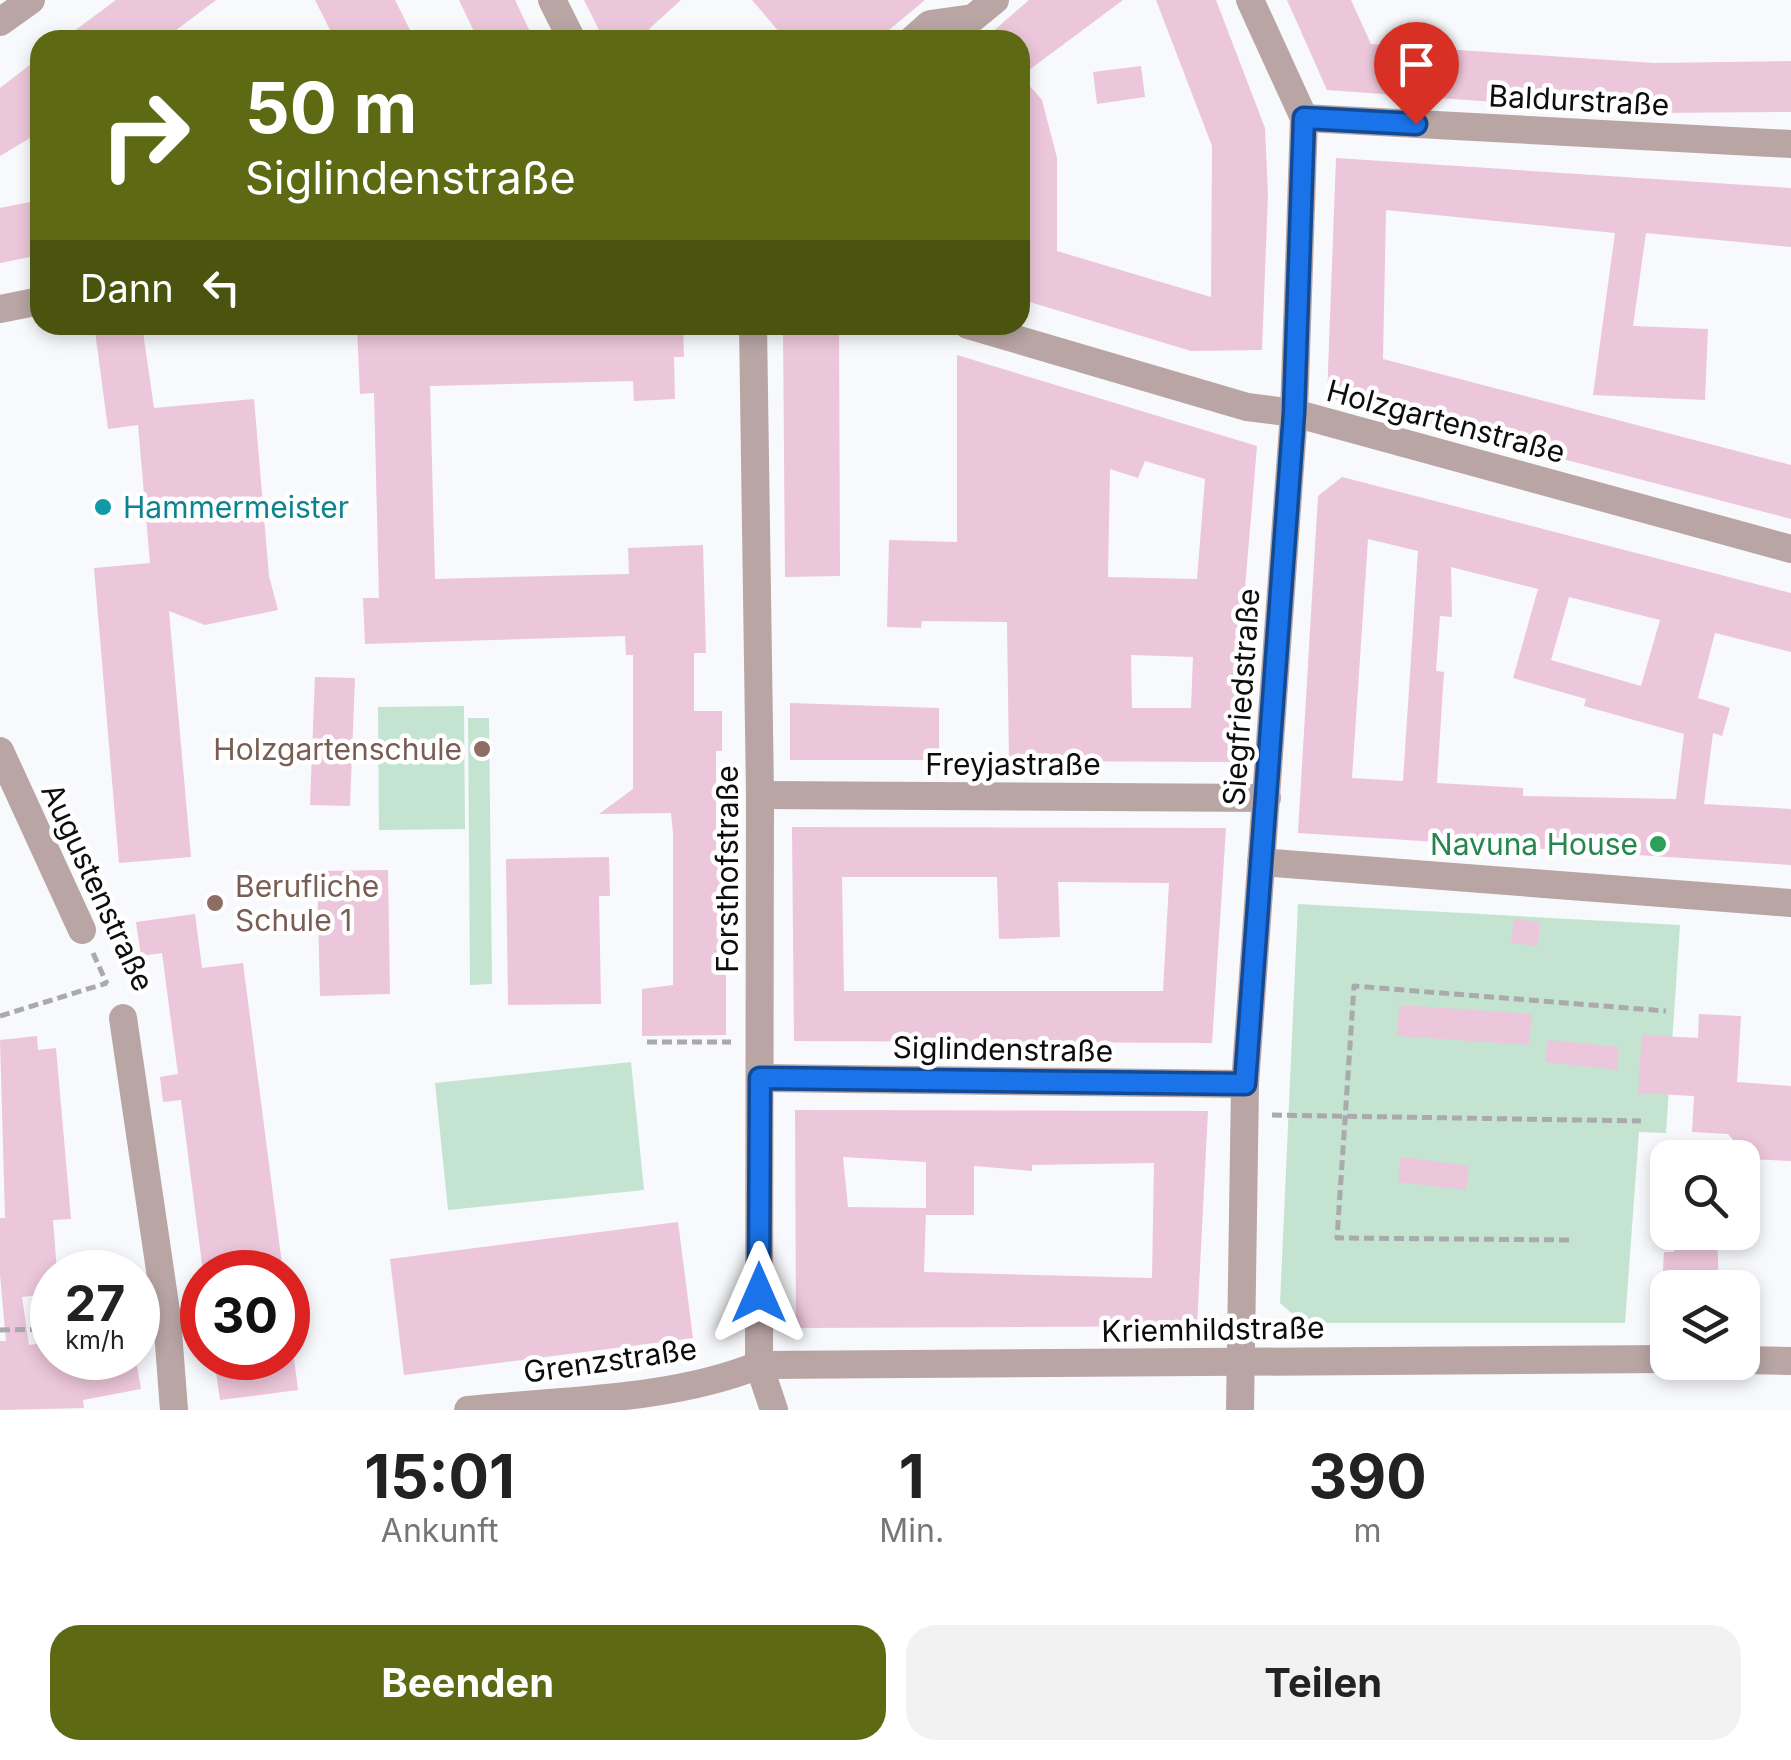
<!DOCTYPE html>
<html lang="de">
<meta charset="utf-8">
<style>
:root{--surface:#fff;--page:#f2f2f2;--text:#222;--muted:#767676;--accent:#5d6a13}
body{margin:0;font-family:Inter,sans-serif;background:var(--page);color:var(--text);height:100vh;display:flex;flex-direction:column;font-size:38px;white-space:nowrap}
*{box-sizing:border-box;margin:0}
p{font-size:32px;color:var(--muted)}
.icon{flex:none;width:55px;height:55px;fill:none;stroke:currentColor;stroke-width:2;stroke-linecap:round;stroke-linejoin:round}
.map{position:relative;height:1410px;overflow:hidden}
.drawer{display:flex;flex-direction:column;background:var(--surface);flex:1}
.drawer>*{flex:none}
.guide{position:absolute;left:30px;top:30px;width:1000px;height:305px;border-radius:30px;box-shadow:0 5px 15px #0003;background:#5d6a13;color:#fff;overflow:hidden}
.controls{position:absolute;left:1650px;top:1140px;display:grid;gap:20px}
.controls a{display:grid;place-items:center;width:110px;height:110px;border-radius:20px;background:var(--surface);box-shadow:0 5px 15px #0003;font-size:50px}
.speed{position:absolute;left:30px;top:1250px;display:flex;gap:20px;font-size:50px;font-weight:700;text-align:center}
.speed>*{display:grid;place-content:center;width:130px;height:130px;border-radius:50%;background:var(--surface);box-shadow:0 5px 15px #0003;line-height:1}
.speed small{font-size:25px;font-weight:400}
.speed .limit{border:15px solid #d22;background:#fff;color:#111}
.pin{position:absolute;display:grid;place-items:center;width:85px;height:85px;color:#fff;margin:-102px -42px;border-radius:50% 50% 50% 0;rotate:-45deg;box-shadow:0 0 10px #0007}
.pin .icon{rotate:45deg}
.me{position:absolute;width:110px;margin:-55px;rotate:0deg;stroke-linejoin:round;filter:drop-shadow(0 0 8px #0008)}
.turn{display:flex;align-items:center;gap:35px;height:210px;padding:0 50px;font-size:45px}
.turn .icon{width:130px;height:130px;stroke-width:2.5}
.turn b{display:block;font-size:70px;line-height:85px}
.then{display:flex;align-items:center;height:95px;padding:0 50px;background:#0003;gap:20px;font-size:38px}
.eta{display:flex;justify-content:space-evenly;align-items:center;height:170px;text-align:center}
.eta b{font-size:60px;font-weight:700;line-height:70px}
.button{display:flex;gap:20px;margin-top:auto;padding:20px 50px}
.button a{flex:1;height:115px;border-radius:30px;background:var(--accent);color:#fff;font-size:40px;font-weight:700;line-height:115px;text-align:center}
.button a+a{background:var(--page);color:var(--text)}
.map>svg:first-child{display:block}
.green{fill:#c4e4d1}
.building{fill:#ecc6da;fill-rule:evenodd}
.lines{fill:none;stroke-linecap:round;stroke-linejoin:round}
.path{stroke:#aaaaad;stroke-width:5;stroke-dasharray:10 5;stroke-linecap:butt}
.minor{stroke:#b8a5a4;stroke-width:28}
.route-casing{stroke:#114b97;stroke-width:25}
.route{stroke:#1a73e8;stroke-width:18}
.culture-dot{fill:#0f9aa8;stroke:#fff;stroke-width:4}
.education-dot{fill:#8d6e63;stroke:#fff;stroke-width:4}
.leisure-dot{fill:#2e9e5b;stroke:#fff;stroke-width:4}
.labels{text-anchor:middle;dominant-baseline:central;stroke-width:9;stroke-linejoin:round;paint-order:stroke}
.street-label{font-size:30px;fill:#0d0d0e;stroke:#fff}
.culture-label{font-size:30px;fill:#0d838f;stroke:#fff;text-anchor:start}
.education-label{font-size:30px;fill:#785e54;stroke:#fff;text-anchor:end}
.leisure-label{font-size:30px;fill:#27864d;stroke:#fff;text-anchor:end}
</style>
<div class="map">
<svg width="1791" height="1410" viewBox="0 0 1791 1410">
<rect width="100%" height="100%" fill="#f8f9fc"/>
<!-- green -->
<g class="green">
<path d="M464 706 465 829 379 830 378 707Z"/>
<path d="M468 718H489L492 984 470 985Z"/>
<path d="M1298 904 1680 925 1666 1133 1639 1132 1625 1323H1303L1280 1303Z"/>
<path d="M631 1062 644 1190 448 1210 435 1083Z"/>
</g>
<!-- building -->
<g class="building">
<path d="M116 0H216L163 40H62Z"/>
<path d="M315 0H395L415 40H335Z"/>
<path d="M459 0H515L534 40H478Z"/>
<path d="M584 0H681L649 29 656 40H604Z"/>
<path d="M752 0H925L877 40H786Z"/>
<path d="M1029 0H1123L1021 76 1042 100 1057 158V251L1211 297 1212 146 1156 0H1216L1265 128 1268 194 1262 350 1191 351 1020 299V166L1026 164 1020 126V40H983Z"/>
<path d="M1287 0H1351L1371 44 1654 63 1791 61V112L1649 113 1327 90Z"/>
<path d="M40 57V132L0 156V88Z"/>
<path d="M1141 66 1145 97 1097 104 1093 72Z"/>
<path d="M1336 158 1791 188V247L1646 233 1633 326 1708 329 1705 400 1593 395 1615 233 1386 210 1383 359 1791 465V519L1327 397Z"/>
<path d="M40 200V255L0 263V208Z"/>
<path d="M142 325 154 408 254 399 269 576 278 610 205 625 169 611 191 857 119 863 94 568 150 563 138 425 108 429 95 331Z"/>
<path d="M436 325H683L684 357H674L675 399 634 401 633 381 430 386 435 579 629 574 628 548 703 545 706 653H694V711H722V751H716V857H726V1035L642 1036V989L673 985V833L671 813 599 814 633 789V655H626L625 636 365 644 363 598H379L374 393 360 394 357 327Z"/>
<path d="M783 325H839L840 576 785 577Z"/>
<path d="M957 355 1257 446 1239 659 1236 762 1009 761 1007 622 922 621 921 628 887 627 889 540 957 542ZM1145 461 1205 479 1197 579 1108 577 1110 469 1138 478ZM1131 655 1193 657 1191 708H1132Z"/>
<path d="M1342 477 1791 593V652L1715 633 1698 698 1730 708 1722 736 1713 733 1704 804 1791 809V865L1298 833 1318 496ZM1368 539 1418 551 1403 781 1352 778ZM1451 567 1538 589 1513 678 1586 699 1584 706 1684 734 1676 799 1523 796V788L1437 783 1444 672 1436 671 1440 616 1452 617ZM1569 597 1660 620 1641 686 1551 660Z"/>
<path d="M315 677 355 678 350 806 310 805Z"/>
<path d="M790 703 939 708V760H790Z"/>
<path d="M792 827 1226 828 1212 1043 794 1041ZM842 877H997L999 939 1060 937 1058 882 1169 883 1163 991H844Z"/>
<path d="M609 857 610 896H599L601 1004 508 1005 506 859Z"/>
<path d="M388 870 390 994 320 996 317 871Z"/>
<path d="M195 914 202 968 243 963 283 1272H203L181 1100 163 1102 160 1077 178 1074 162 953 141 956 136 922Z"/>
<path d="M1514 919 1540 922 1538 946 1511 943Z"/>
<path d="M1399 1005 1532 1014 1529 1045 1397 1036Z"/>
<path d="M1699 1014 1741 1016 1737 1082 1791 1086V1161L1749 1159 1728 1134 1692 1132 1694 1096 1638 1093 1642 1035 1698 1038Z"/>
<path d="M37 1036 38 1050 56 1048 71 1219 53 1220 57 1272H52V1294L22 1297 29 1345 52 1342V1358H85L87 1374 137 1366 141 1389 83 1400 84 1408 0 1410V1341H6L0 1275V1218H5L0 1040Z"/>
<path d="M1548 1040 1619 1047 1617 1070 1545 1062Z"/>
<path d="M795 1110 1208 1111 1197 1326 796 1328ZM843 1157 926 1162V1208L848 1207ZM1154 1163 1152 1278 924 1272 926 1211V1215H974V1166L1032 1171V1165Z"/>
<path d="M1401 1157 1469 1166 1466 1190 1398 1182Z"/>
<path d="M678 1222 693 1338 404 1375 390 1259Z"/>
<path d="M1675 1232H1717L1719 1288H1662L1664 1252H1674Z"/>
<path d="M214 1358H294L298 1390 220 1400Z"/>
</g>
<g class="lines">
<!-- path -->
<g class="path">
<path d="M93 953 107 984"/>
<path d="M0 1016 107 983"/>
<path d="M647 1042H731"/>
<path d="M1272 1115 1641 1121"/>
<path d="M1569 1240 1337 1238 1354 986 1666 1011"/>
<path d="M0 1330 52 1329"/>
</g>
<!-- minor -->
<g class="minor">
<path d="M552 0 572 40"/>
<path d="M0 22 31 0"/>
<path d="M912 40 930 24 973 18 995 0"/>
<path d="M1304 118 1791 144"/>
<path d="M0 309 40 301"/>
<path d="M753 325 760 795 759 1365 774 1410"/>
<path d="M968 325 1247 407 1294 413 1791 549"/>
<path d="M0 751 82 930"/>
<path d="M760 795 1267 798"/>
<path d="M1261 862 1791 903"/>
<path d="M123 1018 167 1318 174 1410"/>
<path d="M760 1078 1245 1084"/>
<path d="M1742 1360 1791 1361"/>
<path d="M468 1410C562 1400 670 1401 759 1365L1668 1359"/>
<path d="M1240 1410 1245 1084 1294 413 1304 118 1250 0"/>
</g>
</g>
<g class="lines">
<defs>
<path id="route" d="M759 1293 760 1078 1245 1084 1294 413 1304 118 1416 124"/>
</defs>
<!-- route casing -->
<use href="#route" class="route-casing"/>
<!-- route -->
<use href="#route" class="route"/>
</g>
<!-- markers -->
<circle class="culture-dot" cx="103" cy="507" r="10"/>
<g class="education-dot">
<circle cx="482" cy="749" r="10"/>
<circle cx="215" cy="903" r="10"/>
</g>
<circle class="leisure-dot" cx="1658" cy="844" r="10"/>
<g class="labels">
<!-- street labels -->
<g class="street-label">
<text transform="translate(1579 100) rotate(3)">Baldurstraße</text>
<text transform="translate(1446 421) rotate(15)">Holzgartenstraße</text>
<text transform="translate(1241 697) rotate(-86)">Siegfriedstraße</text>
<text x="1013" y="764">Freyjastraße</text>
<text transform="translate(727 869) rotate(-90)">Forsthofstraße</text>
<text transform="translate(98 887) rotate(65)">Augustenstraße</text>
<text transform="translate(1003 1049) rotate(1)">Siglindenstraße</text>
<text transform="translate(1213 1329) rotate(-1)">Kriemhildstraße</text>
<text transform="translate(610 1360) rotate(-8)">Grenzstraße</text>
</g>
<!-- culture labels -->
<g class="culture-label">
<text x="123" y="507">Hammermeister</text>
</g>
<!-- education labels -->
<g class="education-label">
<text x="462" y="749">Holzgartenschule</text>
<text x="235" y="886" text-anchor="start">Berufliche<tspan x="235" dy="34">Schule 1</tspan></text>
</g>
<!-- leisure labels -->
<g class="leisure-label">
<text x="1638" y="844">Navuna House</text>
</g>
</g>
</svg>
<div class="controls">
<a><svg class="icon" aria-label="search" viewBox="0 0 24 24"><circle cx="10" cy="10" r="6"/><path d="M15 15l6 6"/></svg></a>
<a><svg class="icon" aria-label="layers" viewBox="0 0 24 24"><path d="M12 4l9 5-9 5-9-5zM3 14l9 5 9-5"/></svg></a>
</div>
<div class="speed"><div>27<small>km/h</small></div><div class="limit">30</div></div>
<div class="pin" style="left:1416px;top:124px;background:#d93025"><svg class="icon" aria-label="arrive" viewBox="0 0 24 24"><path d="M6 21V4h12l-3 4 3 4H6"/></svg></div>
<svg class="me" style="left:759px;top:1293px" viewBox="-20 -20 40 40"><path d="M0-17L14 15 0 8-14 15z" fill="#1a73e8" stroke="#fff" stroke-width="4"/></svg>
<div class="guide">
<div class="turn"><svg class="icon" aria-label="right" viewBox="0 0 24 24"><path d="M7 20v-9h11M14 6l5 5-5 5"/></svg><div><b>50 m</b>Siglindenstraße</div></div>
<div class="then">Dann<svg class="icon" aria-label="left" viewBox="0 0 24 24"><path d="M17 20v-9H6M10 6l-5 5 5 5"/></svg></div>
</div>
</div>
<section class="drawer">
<div class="eta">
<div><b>15:01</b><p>Ankunft</p></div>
<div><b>1</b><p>Min.</p></div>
<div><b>390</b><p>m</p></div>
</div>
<div class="button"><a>Beenden</a><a>Teilen</a></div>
</section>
